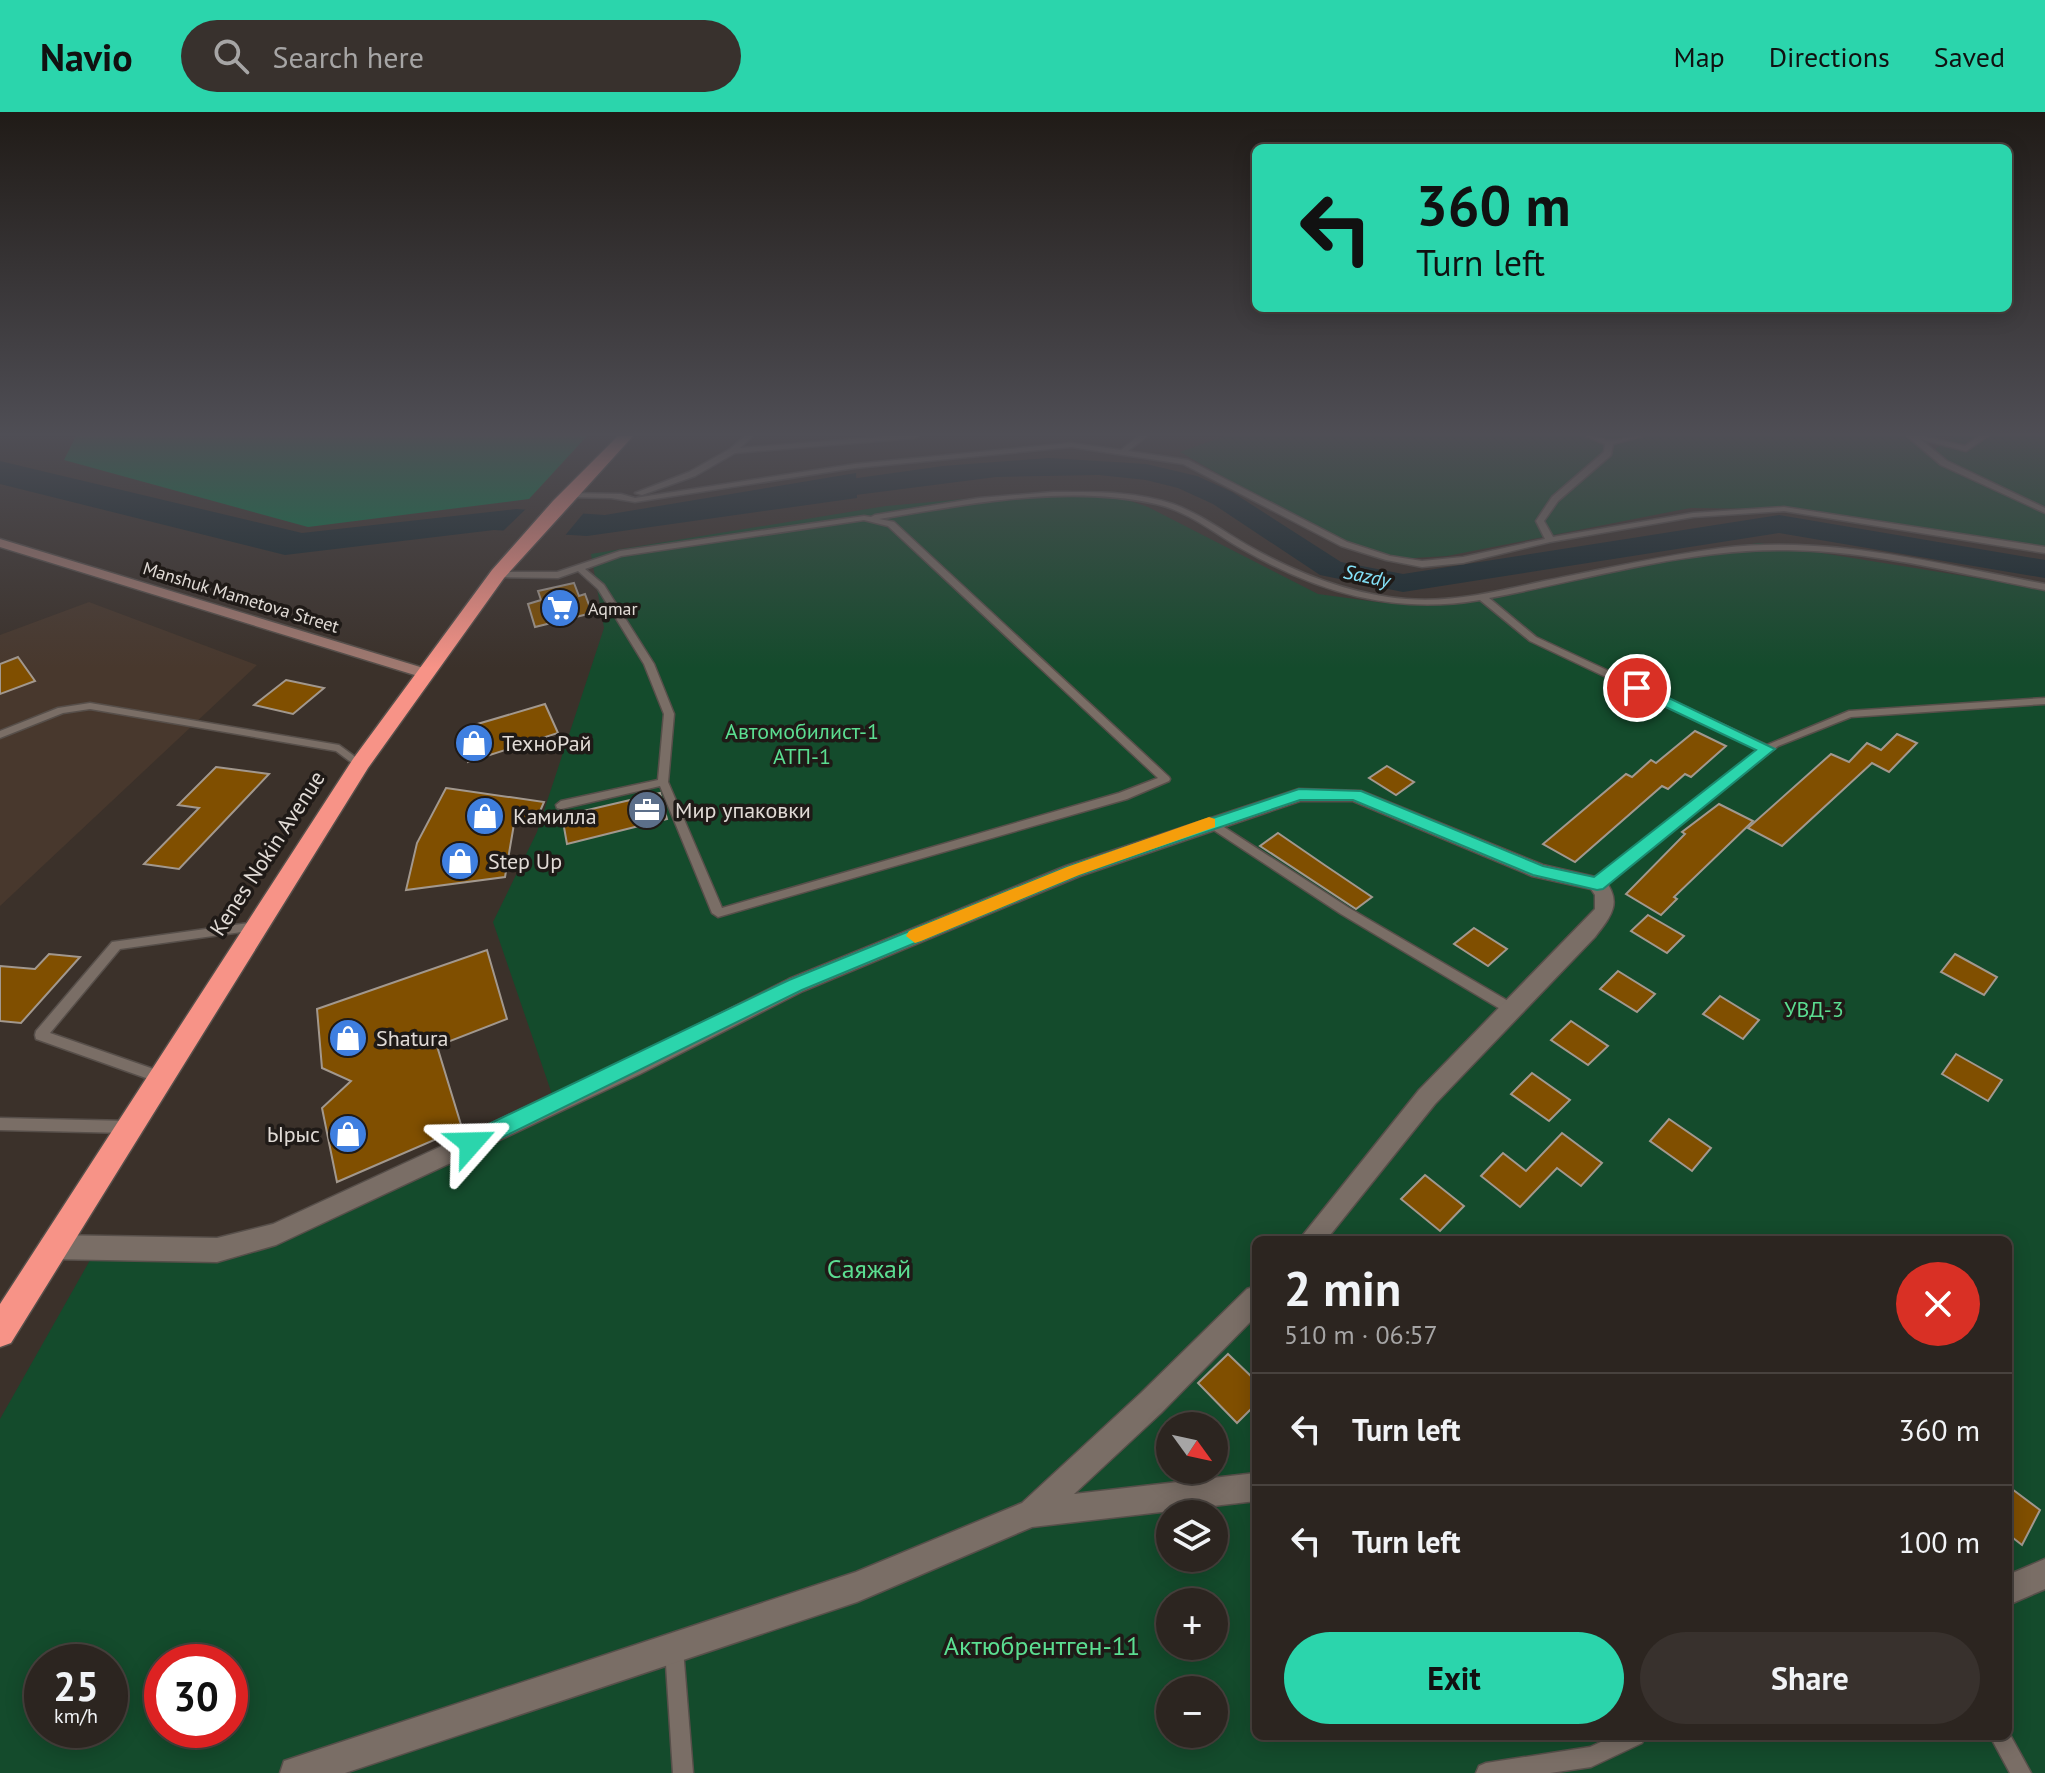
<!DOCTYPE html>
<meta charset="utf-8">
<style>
:root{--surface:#2c2520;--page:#38312d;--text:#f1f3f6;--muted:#a6a5a5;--line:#48423e;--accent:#2bd5ac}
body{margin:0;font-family:"PT Sans",sans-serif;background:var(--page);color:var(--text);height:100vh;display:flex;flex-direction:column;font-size:30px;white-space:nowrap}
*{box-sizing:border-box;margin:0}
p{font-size:26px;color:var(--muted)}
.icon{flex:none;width:44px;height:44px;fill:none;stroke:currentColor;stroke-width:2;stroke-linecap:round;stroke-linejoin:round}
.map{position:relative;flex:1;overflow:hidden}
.side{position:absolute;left:1252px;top:1124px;width:760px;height:504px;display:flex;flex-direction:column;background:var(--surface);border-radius:12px;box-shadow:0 4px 20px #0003,0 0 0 2px var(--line)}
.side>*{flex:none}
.hud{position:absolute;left:1252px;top:32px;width:760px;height:168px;border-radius:12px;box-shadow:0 4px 20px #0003,0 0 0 2px var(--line);background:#2bd5ac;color:#111;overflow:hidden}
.needle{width:52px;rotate:123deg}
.controls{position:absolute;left:1156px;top:1300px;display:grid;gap:16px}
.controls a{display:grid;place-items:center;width:72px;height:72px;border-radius:50%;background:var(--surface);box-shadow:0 4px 20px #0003,0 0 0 2px var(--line);font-size:40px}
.speed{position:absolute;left:24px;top:1532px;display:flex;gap:16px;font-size:40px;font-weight:700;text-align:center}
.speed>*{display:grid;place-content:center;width:104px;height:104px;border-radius:50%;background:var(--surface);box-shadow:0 4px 20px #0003,0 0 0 2px var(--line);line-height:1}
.speed small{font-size:20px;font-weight:400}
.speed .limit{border:12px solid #d22;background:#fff;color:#111}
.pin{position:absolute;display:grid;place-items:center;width:68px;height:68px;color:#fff;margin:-34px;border:4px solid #fff;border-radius:50%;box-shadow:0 2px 8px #0007}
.me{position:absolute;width:88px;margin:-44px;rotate:65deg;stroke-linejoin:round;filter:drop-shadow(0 0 6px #0008)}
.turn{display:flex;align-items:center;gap:28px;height:168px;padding:0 32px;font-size:36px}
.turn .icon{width:104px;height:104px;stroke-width:2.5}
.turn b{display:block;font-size:56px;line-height:68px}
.round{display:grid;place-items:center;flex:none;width:84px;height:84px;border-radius:42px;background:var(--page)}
.summary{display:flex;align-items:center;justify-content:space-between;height:136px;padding:0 32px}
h1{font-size:48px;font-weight:700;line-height:60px}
.cta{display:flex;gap:16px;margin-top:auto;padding:16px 32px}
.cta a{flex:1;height:92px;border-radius:48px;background:var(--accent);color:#111;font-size:32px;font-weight:700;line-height:92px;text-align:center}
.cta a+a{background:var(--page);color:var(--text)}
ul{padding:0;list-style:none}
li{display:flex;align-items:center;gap:24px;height:112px;padding:0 32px;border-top:2px solid var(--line)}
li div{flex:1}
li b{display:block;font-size:30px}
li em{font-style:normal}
header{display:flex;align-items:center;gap:48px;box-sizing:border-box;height:112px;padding:0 40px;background:var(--accent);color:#111}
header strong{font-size:38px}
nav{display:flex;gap:44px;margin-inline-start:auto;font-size:28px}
.search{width:560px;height:72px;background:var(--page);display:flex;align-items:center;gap:20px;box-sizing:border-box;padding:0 28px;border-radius:44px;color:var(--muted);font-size:30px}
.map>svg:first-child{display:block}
.built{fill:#48382d}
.green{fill:#144b2c;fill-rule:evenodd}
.forest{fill:#007c45}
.water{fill:#15272c}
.pier{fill:#3b312a}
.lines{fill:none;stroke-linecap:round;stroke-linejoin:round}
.river{fill:#15272c;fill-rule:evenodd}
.building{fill:#804f00;stroke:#a2988e;stroke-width:2}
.lane-casing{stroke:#574f4a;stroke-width:3}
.street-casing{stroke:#574f4a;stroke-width:3}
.secondary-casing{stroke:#574f4a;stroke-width:3}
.highway-casing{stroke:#574f4a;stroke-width:3}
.lane{fill:#7a6e66;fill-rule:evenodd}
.street{fill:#7a6e66;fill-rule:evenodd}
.secondary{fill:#a07970;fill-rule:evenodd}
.highway{fill:#f79387;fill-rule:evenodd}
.route{fill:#2bd5ac;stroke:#1c8a70;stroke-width:2}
.slow{fill:#f59e0b}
.labels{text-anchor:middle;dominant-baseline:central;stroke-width:7;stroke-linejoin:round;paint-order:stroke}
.far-street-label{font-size:18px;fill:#e1dbd6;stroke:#1f1a17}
.far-poi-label{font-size:18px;fill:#e1dbd6;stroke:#1f1a17;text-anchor:start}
.far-water-label{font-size:20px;font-style:italic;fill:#85e4fb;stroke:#1f1a17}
.park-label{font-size:22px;fill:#5bde91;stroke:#1f1a17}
.poi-label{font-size:22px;fill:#e1dbd6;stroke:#1f1a17;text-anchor:start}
.street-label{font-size:22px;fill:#e1dbd6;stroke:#1f1a17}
.near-park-label{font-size:26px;fill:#5bde91;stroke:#1f1a17}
</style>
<header>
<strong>Navio</strong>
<div class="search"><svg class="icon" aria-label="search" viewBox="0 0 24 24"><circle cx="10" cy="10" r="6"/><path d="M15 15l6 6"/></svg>Search here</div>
<nav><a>Map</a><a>Directions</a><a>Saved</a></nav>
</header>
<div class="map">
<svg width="2045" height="1661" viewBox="0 0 2045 1661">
<rect width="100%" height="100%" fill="#3b312a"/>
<!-- built -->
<path class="built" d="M89 490 257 553 0 794V523Z"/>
<!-- green -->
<g class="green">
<path d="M1225 324H1936L1919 337H1935L1954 324H2045V439L1789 397 1690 396 1447 444 1397 447 1327 424 1180 340Z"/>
<path d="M1055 379 1113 383 1148 395 1318 482 1384 491H1449L1699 439 1759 431 2045 477V1661H0V1307L98 1134 276 1122 555 991 493 810 537 720 604 516 591 442 886 394ZM1256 1128H2008V1624H1256ZM1170 1314H1214V1358H1170ZM1170 1402H1214V1446H1170ZM1170 1490H1214V1534H1170ZM42 1550H110V1618H42ZM162 1550H230V1618H162ZM1170 1578H1214V1622H1170Z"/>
</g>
<!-- forest -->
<path class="forest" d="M76 324H587L529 387 308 415 64 348Z"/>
<!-- water -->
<path class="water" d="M0 349 302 421 516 397 605 403 856 361 857 386 587 424 494 418 285 443 0 372Z"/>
<!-- pier -->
<path class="pier" d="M529 394 587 397 563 426 500 422Z"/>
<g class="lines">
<!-- river -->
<path class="river" d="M1049 346 1146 352 1197 364 1232 380 1341 450 1403 462 1779 403 2045 448V466L1779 421 1403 480 1320 463 1213 392 1178 376 1146 368 1099 363 996 365 801 390 791 388 787 382 791 376 801 374 943 354Z"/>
</g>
<!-- building -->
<g class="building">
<path d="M574 471 579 484 585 482 592 501 535 515 528 492 541 488 538 479Z"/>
<path d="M18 545 35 569 0 582V552Z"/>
<path d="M286 568 324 576 293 602 254 593Z"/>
<path d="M545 592 558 621 468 650 460 629 468 626 464 616Z"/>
<path d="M1695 619 1726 634 1691 665 1685 662 1668 677 1662 674 1575 750 1543 732 1626 662 1632 665 1651 648 1656 651Z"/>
<path d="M1897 622 1917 631 1889 660 1872 651 1782 734 1748 716 1831 642 1849 650 1867 631 1881 638Z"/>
<path d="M1387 654 1414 670 1396 683 1369 666Z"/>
<path d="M216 655 269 662 179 757 144 752 199 696 178 693Z"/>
<path d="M446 676 544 690 535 711 514 712 505 765 406 778 417 731Z"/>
<path d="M660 681 667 707 567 732 562 704Z"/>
<path d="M1719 692 1753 709 1674 785 1677 787 1661 803 1626 782 1685 722 1682 720Z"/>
<path d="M1278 721 1326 754 1372 785 1356 797 1260 734Z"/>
<path d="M1648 803 1684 824 1667 841 1631 819Z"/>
<path d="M1474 816 1507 837 1488 854 1454 832Z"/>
<path d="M487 838 507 907 437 934 462 1016 337 1070 322 996 351 969 322 956 317 897Z"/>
<path d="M49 842 80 845 21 911 0 909V854L35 857Z"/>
<path d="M1955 842 1997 865 1984 883 1941 860Z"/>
<path d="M1618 859 1655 882 1637 900 1600 877Z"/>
<path d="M1720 884 1759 908 1743 927 1703 902Z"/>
<path d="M1571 909 1608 934 1588 953 1551 928Z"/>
<path d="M1956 942 2002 968 1988 989 1942 962Z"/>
<path d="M1532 961 1570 988 1549 1009 1511 982Z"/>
<path d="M1669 1007 1711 1036 1692 1059 1650 1029Z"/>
<path d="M1562 1021 1602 1051 1581 1074 1557 1056 1520 1095 1481 1064 1503 1041 1526 1059Z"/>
<path d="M1425 1063 1464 1094 1440 1119 1401 1087Z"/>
<path d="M1228 1242 1256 1269V1292L1237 1311 1198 1271Z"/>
<path d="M2008 1374 2040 1398 2022 1433 2008 1422Z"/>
</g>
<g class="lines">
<defs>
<g id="lane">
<path d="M745 324H753L740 336 890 324H919L915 326 735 341 695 364 642 383 635 381 689 360 730 337Z"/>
<path d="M1139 324H1147L1128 339 1188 348 1347 430 1390 444 1422 449 1463 445 1545 427 1536 409 1552 385 1604 340 1605 332 1586 324C1594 324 1599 326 1607 328 1617 330 1631 324 1642 324L1613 332 1611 343 1558 389 1544 409 1553 425 1693 401 1784 395 2045 435V441L1784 399 1693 405 1550 430 1463 451 1422 455 1386 448 1341 434 1183 352 1071 335 855 356 635 390 611 386 568 385 564 383 568 381 621 382 635 386 855 352 1071 331 1121 338Z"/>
<path d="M1907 324H1923L1965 334 1979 324H1988L1966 339 1920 327 1947 349 2045 396V401L1941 353Z"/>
<path d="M1053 380C1093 380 1135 379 1173 392 1200 402 1223 419 1247 433 1296 461 1349 482 1406 487 1453 491 1499 479 1544 469 1603 457 1662 444 1722 436 1831 423 1939 452 2045 472V478C1960 462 1874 439 1788 438 1687 436 1587 468 1489 486L1536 525 1767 633 1849 599 2045 586V592L1851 605 1778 634 1601 775H1593L1591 772 1593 769 1760 638 1530 529 1480 488C1393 503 1317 480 1242 437 1214 421 1188 399 1156 392 1066 372 968 392 879 407L894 410 1169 665 1170 667 1169 669 1127 687 718 805 712 801 660 674 561 697 557 696 556 693 561 689 658 668 664 602 644 552 598 477 578 459 558 466 498 465 495 464V460H557L620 439 864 404 871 405 875 403 979 386ZM864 408 888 414 1158 666 1119 681 722 796 668 670 674 602 654 552 604 473 585 457 621 444Z"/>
<path d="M90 591 339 633 365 652 364 654H356L336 639 90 597 63 601 0 626V619L58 596Z"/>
<path d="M1210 706 1349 796 1515 893 1517 897 1515 901H1507L1341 802 1206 713 1205 710Z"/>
<path d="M256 810 262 814 256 818 120 837 50 921 165 961 167 965 165 969 160 971 36 927 35 923 36 919 112 830Z"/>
<path d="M0 1006 128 1009 133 1011 135 1015 133 1019 128 1021 0 1018Z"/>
<path d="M674 1528 681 1530 683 1537 693 1661H673L665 1537 667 1530Z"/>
<path d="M2008 1619 2031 1661H2010L1990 1624H2008Z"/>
<path d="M1614 1624H1645L1642 1631 1591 1655 1550 1661H1476L1479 1654 1486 1651 1590 1635Z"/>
</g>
<g id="street">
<path d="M1299 677 1361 679 1543 753 1604 767C1623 791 1611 804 1595 825L1435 992 1326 1128H1299L1419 978 1595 797V783L1591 777 1532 764 1353 689H1300L1080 764 803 879 640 962 276 1133 217 1150 51 1147 42 1143 39 1135 42 1127 51 1123 217 1126 273 1112 624 950 789 867 1066 754Z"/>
<path d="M1256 1174V1204L1161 1301 1074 1382 1256 1361V1389L1032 1415 857 1490 345 1661H280L284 1649 296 1645 856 1460 1022 1391 1141 1281 1247 1177Z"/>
<path d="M2045 1447V1477L2008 1493V1463Z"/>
</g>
<path id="secondary" d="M0 427 430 558 432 561 430 564H418L0 435Z"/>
<path id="highway" d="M618 324H633L504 466 368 656 11 1231 0 1235V1192L353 647 492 458 553 389Z"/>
</defs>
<!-- lane casing -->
<use href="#lane" class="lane-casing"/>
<!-- street casing -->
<use href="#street" class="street-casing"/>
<!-- secondary casing -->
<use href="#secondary" class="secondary-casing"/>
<!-- highway casing -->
<use href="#highway" class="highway-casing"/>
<!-- lane -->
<use href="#lane" class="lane"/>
<!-- street -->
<use href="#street" class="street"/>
<!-- secondary -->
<use href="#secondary" class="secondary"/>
<!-- highway -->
<use href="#highway" class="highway"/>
</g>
<!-- sky -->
<linearGradient id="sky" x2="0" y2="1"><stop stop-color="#201b17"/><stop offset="0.58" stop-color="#4f4e55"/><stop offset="1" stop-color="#4f4e55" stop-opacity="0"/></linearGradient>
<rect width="2045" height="556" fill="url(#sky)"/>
<!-- route -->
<path class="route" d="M1632 573H1642L1775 637 1603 777 1597 778 1533 763 1353 688H1300L1079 763 802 878 479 1037H464L461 1031 464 1024 789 868 1067 755 1299 677 1361 679 1543 754 1594 765 1756 638 1632 579Z"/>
<!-- slow -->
<path class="slow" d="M1209 705 1215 707V715L1079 763 921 829 915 831 906 824 909 819 1067 755Z"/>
<!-- icons -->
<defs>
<symbol id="supermarket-disc" viewBox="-11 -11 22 22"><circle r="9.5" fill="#3f7fe0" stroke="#1f1a17"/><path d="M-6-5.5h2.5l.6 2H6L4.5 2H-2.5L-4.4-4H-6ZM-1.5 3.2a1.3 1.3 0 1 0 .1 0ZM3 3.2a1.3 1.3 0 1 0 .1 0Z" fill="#fff"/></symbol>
<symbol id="shop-disc" viewBox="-11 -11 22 22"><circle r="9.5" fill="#3f7fe0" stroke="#1f1a17"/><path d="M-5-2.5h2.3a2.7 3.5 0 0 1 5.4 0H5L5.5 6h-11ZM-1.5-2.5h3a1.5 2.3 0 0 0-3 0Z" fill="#fff"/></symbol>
<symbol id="office-disc" viewBox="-11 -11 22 22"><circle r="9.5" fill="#5c6f8a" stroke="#1f1a17"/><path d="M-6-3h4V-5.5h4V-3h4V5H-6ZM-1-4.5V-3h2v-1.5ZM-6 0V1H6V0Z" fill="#fff"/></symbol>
</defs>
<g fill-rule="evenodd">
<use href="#supermarket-disc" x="538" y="474" width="44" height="44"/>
<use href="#shop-disc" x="452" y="609" width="44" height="44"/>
<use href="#office-disc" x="625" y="676" width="44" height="44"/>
<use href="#shop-disc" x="463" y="682" width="44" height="44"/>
<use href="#shop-disc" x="438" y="727" width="44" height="44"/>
<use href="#shop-disc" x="326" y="904" width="44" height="44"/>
<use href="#shop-disc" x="326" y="1000" width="44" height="44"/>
</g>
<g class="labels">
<!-- far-street labels -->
<g class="far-street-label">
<text transform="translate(241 485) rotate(17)">Manshuk Mametova Street</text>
</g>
<!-- far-poi labels -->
<g class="far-poi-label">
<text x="588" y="496">Aqmar</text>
</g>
<!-- far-water labels -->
<g class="far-water-label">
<text transform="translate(1367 464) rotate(12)">Sazdy</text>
</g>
<!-- park labels -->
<g class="park-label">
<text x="802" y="619">Автомобилист-1<tspan x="802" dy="25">АТП-1</tspan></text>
<text x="1814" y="897">УВД-3</text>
</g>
<!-- poi labels -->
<g class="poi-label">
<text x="502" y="631">ТехноРай</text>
<text x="675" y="698">Мир упаковки</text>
<text x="513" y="704">Камилла</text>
<text x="488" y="749">Step Up</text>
<text x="376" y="926">Shatura</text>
<text x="320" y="1022" text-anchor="end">Ырыс</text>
</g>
<!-- street labels -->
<g class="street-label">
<text transform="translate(267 741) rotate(-57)">Kenes Nokin Avenue</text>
</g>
<!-- near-park labels -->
<g class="near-park-label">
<text x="869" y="1156">Саяжай</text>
<text x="1042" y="1533">Актюбрентген-11</text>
</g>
</g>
</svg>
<div class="controls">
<a><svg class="needle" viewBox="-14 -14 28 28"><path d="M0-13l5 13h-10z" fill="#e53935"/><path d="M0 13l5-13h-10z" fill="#a6a5a5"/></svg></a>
<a><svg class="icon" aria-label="layers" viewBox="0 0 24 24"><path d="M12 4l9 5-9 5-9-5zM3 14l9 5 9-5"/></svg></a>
<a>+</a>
<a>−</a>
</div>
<div class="speed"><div>25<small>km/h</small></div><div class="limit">30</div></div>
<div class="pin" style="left:1637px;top:576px;background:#d93025"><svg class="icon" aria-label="arrive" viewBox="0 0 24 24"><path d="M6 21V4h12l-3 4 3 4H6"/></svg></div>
<svg class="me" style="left:471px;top:1031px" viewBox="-20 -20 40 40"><path d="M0-17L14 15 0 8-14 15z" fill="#2bd5ac" stroke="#fff" stroke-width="4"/></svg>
<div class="hud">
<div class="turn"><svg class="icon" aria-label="left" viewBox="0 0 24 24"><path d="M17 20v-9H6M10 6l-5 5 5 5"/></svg><div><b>360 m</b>Turn left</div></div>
</div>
<section class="side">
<div class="summary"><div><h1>2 min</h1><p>510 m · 06:57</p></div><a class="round" style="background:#d93025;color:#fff"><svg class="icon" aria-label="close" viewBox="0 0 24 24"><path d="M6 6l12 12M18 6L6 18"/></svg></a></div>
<ul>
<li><svg class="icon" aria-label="left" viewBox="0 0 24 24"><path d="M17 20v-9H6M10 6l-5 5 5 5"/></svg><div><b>Turn left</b></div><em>360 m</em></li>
<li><svg class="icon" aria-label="left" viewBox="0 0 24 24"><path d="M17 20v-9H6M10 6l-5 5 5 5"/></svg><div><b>Turn left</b></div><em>100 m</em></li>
</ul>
<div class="cta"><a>Exit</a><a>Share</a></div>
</section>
</div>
